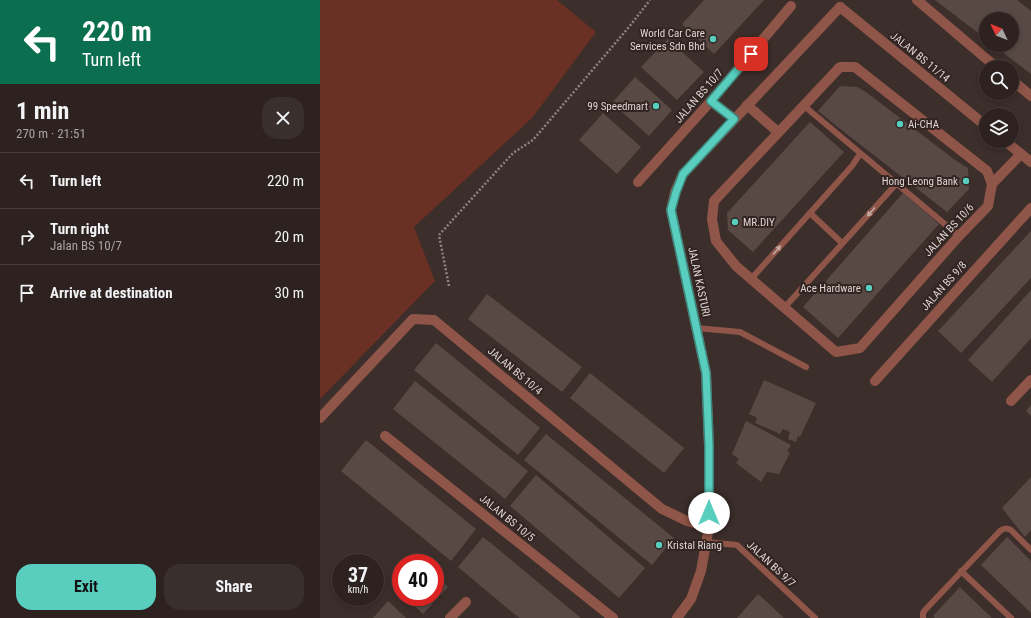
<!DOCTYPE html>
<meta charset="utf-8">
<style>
:root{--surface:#2d2220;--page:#392f2d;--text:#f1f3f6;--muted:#a7a4a5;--line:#483f3e;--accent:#59cebf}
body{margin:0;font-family:"Roboto Condensed",sans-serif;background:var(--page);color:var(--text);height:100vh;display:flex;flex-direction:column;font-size:15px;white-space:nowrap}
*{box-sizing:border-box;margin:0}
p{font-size:13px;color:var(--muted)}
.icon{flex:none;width:22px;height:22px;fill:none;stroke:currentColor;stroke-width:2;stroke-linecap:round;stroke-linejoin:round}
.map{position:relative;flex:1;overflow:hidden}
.panel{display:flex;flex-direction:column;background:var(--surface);width:320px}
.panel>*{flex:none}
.hud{background:#0b6e4f;color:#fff;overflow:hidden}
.needle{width:26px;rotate:313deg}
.buttons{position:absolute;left:659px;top:12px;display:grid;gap:8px}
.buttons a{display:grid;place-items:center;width:40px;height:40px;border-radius:50%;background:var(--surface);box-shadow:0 2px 6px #0003,0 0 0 1px var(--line);font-size:20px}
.speed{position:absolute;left:12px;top:554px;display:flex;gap:8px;font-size:20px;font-weight:700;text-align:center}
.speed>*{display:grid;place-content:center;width:52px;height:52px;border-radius:50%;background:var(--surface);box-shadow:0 2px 6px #0003,0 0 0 1px var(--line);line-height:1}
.speed small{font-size:10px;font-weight:400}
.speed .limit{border:6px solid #d22;background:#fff;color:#111}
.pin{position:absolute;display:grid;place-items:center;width:34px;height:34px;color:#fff;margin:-17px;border-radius:8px;box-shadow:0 2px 6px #0006}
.me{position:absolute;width:44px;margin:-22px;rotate:0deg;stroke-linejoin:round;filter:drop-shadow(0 0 3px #0008)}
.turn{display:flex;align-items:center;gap:14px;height:84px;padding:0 16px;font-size:18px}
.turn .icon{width:52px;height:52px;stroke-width:2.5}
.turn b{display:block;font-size:28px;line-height:34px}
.round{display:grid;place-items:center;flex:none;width:42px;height:42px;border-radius:16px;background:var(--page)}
.headline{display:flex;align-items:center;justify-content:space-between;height:68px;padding:0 16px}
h1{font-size:24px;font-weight:700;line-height:30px}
.cta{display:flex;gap:8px;margin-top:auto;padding:8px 16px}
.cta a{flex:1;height:46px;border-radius:16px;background:var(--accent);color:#111;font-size:16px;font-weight:700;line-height:46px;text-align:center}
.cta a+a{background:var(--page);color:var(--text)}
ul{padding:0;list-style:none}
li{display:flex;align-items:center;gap:12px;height:56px;padding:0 16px;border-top:1px solid var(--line)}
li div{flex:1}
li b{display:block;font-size:15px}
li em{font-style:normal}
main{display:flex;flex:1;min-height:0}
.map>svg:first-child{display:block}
.green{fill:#6a3023}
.building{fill:#584945}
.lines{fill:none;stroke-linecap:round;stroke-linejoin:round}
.path{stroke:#8f8380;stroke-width:2.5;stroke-dasharray:2 2;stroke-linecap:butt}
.service{stroke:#8f5548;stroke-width:6}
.minor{stroke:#8f5548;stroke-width:10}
.tertiary{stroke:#8f5548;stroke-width:10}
.oneway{fill:#c3a8a2}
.route-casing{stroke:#3a867c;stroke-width:10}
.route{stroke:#59cebf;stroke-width:7}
.poi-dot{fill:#59cebf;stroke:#312421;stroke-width:1.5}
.labels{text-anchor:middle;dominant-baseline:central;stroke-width:4;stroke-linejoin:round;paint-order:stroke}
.poi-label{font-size:11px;fill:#dfd5d3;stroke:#312421;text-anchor:end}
.street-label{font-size:11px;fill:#dfd5d3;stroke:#312421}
</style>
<main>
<section class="panel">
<div class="hud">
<div class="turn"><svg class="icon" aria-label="left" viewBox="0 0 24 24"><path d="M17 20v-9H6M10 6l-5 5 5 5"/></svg><div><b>220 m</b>Turn left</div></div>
</div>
<div class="headline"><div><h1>1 min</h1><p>270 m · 21:51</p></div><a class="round"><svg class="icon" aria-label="close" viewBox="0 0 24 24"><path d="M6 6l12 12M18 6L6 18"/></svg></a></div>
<ul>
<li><svg class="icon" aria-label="left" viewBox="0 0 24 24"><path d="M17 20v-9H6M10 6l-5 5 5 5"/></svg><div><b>Turn left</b></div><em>220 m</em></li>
<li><svg class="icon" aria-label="right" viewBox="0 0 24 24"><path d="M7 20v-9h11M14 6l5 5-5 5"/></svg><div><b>Turn right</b><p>Jalan BS 10/7</p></div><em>20 m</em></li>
<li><svg class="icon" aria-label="arrive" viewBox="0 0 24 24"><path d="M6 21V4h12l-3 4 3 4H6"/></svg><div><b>Arrive at destination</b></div><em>30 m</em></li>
</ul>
<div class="cta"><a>Exit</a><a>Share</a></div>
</section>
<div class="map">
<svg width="711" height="618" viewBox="0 0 711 618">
<rect width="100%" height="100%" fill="#3c2e2a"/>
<!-- green -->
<path class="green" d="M0 0H237L276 32 212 118 94 227 115 281 0 399Z"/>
<!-- building -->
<g class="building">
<path d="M384 0H444L394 54 362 24Z"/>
<path d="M615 0H697L711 11V74L673 45H692V19H666V39Z"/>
<path d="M348 39 384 72 357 100 321 67Z"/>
<path d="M315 77 352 110 329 136 292 103Z"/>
<path d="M520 86 537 87 546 92 635 160 648 168 649 189 627 212 519 128 498 111Z"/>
<path d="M283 113 321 147 297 174 259 140Z"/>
<path d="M490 122 524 152 433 252 408 230 407 213Z"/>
<path d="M583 193 619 224 518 338 483 307Z"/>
<path d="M711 231V278L641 353 618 331Z"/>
<path d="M711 290V338L672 382 648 360Z"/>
<path d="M167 294 262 367 242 392 148 319Z"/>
<path d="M116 343 220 428 198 455 94 370Z"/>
<path d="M270 373 364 448 344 473 250 398Z"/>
<path d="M444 380 496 403 480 437 478 436 476 442 468 439 470 432 463 429 460 434 435 423 437 418 429 414Z"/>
<path d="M95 381 208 471 185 499 73 409Z"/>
<path d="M711 405V416L706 411Z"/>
<path d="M426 421 471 445 467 451 470 453 459 474 447 472 441 482 416 463 419 459 412 454Z"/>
<path d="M226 434 354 538 332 565 204 460Z"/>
<path d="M46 440 156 529 131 561 21 471Z"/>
<path d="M216 475 325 568 299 598 190 506Z"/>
<path d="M711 477V530L705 537 682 508Z"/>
<path d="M163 537 172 544 261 618H200L193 613 138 567Z"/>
<path d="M687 537 711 561V613L661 565Z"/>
<path d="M115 574 128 587 103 614 85 597H115Z"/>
<path d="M640 587 651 598 672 618H615L613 616Z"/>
<path d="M438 594 447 602 464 618H417Z"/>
<path d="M68 601 86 618H53Z"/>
</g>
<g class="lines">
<!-- path -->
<path class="path" d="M129 286 119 235 193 153 213 140 309 27 330 0"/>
<!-- service -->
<g class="service">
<path d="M483 105 639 236"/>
<path d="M490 213 522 243"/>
<path d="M431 279 532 166 540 154"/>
<path d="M465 307 577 183"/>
<path d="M376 328 420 332 486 367"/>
<path d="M386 542 417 545 495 618"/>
<path d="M641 571 691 618"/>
<path d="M603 618V613L605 610 680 531C684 528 686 528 691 530L711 550"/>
</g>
<!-- minor -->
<g class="minor">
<path d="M597 0 676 67"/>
<path d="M520 67H535L667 171 672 184 668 206 639 236 540 348 516 352 416 266 396 241 392 219 394 201Z"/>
<path d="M692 80 711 96"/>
<path d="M391 101 414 119"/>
<path d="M427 105 458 132"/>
<path d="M318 182 391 101 471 6"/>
<path d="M672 184 701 154"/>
<path d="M555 381 711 208"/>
<path d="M691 401 711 380"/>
<path d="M0 418 93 319 114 320 342 509 367 521 389 527"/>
<path d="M65 436 293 618"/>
<path d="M130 618 146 602"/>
</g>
<!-- tertiary -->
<g class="tertiary">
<path d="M520 7 666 126"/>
<path d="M685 141 711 162"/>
<path d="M357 618 371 599 381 571 389 527V446L386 373 351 210 355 192 363 174 520 7"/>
</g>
</g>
<!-- one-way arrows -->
<defs><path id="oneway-solid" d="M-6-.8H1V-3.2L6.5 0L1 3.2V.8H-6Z"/></defs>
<g class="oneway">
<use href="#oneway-solid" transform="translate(551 212) rotate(132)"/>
<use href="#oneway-solid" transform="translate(457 250) rotate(-49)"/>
</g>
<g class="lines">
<defs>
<path id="route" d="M389 513V446L386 373 351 210 356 192 363 174 414 119 391 101 431 54"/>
</defs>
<!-- route casing -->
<use href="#route" class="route-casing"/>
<!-- route -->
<use href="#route" class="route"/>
</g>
<!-- markers -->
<g class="poi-dot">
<circle cx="393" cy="39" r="4"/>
<circle cx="336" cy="106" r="4"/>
<circle cx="580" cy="124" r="4"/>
<circle cx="646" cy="181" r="4"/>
<circle cx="415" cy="222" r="4"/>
<circle cx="549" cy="288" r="4"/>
<circle cx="339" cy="545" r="4"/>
</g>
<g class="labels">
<!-- poi labels -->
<g class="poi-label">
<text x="385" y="33">World Car Care<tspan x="385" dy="13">Services Sdn Bhd</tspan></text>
<text x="328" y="106">99 Speedmart</text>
<text x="588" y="124" text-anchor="start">Ai-CHA</text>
<text x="638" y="181">Hong Leong Bank</text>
<text x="423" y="222" text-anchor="start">MR.DIY</text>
<text x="541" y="288">Ace Hardware</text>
<text x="347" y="545" text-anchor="start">Kristal Riang</text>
</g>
<!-- street labels -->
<g class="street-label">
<text transform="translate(600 57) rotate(39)">JALAN BS 11/14</text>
<text transform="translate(379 96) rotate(-49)">JALAN BS 10/7</text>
<text transform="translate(629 230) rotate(-47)">JALAN BS 10/6</text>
<text transform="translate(379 282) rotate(78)">JALAN KASTURI</text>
<text transform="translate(624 286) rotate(-48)">JALAN BS 9/8</text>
<text transform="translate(195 371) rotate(40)">JALAN BS 10/4</text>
<text transform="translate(187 518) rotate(39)">JALAN BS 10/5</text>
<text transform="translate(451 564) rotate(43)">JALAN BS 9/7</text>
</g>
</g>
</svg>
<div class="buttons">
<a><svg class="needle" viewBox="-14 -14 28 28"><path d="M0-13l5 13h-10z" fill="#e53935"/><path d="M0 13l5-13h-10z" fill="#a7a4a5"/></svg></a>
<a><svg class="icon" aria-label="search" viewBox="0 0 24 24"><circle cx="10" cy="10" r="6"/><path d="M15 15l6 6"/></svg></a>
<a><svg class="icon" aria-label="layers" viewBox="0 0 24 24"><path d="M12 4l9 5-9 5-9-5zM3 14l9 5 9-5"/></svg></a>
</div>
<div class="speed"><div>37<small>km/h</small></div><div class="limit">40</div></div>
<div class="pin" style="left:431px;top:54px;background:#d93025"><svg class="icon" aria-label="arrive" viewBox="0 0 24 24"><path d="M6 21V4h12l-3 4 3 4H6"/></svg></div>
<svg class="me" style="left:389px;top:513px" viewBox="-20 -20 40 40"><circle r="19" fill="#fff"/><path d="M0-13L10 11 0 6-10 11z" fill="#59cebf"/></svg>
</div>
</main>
